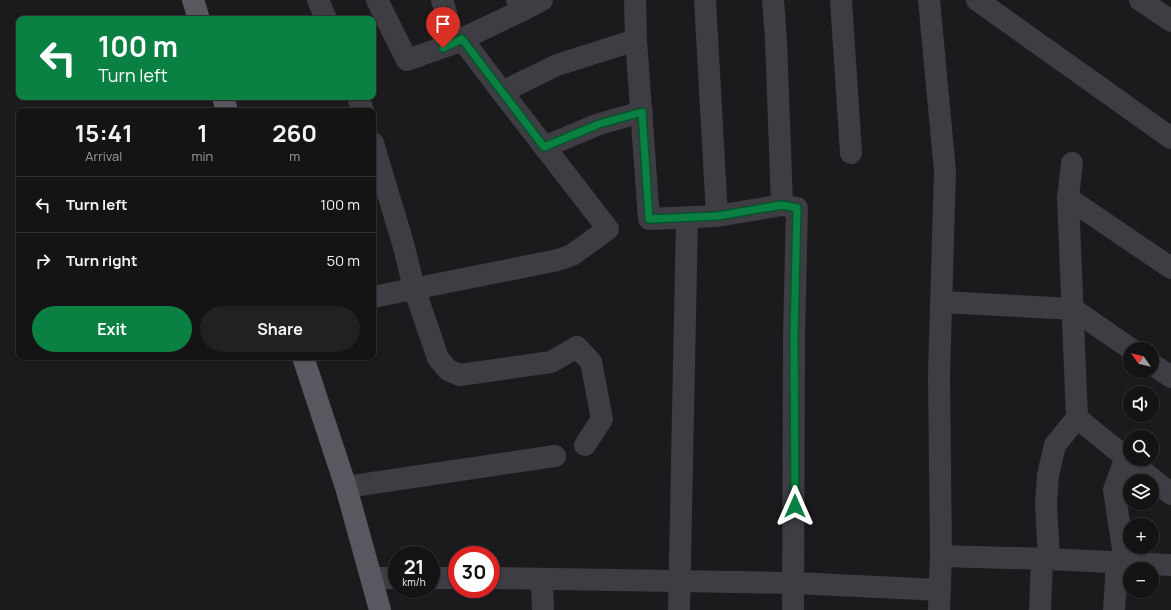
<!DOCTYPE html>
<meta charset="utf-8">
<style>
:root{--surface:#141415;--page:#212122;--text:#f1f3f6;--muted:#9d9ea0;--line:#333334;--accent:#0b8043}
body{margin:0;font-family:Manrope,sans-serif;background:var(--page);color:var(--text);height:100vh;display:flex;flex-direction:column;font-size:15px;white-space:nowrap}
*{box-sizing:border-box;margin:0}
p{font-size:13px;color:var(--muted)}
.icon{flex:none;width:22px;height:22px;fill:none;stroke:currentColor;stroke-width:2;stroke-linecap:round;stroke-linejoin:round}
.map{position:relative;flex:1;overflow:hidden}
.details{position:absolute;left:16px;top:108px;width:360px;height:252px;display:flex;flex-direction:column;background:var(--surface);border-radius:8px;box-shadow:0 1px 3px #0004,0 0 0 1px var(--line)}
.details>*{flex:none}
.banner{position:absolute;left:16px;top:16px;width:360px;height:84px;border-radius:8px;box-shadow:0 1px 3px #0004,0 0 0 1px var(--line);background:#0b8043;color:#fff;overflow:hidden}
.needle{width:26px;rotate:304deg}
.controls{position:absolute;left:1123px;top:342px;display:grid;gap:8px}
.controls a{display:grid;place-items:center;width:36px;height:36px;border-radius:50%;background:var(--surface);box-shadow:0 1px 3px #0004,0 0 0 1px var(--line);font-size:20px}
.speed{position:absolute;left:388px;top:546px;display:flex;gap:8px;font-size:20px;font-weight:700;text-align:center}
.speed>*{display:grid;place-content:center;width:52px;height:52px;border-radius:50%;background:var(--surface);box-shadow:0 1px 3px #0004,0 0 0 1px var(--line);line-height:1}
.speed small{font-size:10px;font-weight:400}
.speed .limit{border:6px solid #d22;background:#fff;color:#111}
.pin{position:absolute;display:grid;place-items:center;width:34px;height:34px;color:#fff;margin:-41px -17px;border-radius:50% 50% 50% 0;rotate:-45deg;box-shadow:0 0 4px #0007}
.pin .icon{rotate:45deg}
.me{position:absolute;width:44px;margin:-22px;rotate:0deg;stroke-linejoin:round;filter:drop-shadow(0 0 3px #0008)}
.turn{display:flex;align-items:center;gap:14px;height:84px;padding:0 16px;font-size:18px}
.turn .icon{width:52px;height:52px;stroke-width:2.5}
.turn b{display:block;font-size:28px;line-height:34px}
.eta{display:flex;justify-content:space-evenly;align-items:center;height:68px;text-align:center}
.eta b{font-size:24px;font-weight:700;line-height:28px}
.cta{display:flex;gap:8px;margin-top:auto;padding:8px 16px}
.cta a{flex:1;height:46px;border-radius:24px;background:var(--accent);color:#fff;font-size:16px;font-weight:700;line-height:46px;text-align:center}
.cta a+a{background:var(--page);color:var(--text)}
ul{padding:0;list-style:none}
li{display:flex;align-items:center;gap:12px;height:56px;padding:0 16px;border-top:1px solid var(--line)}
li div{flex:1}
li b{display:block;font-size:15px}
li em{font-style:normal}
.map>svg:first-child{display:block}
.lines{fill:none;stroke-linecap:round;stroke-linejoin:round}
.minor{stroke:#3e3d43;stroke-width:22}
.major{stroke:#59575f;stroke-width:22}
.route-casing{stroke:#07532c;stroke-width:10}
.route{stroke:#0b8043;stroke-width:7}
</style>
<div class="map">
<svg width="1171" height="610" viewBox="0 0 1171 610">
<rect width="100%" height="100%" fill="#1b1a1c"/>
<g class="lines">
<!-- minor -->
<g class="minor">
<path d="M318 0 326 19"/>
<path d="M377 0 407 60 455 43"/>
<path d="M442 0 455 43 462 39"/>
<path d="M517 0 521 11 462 39 502 92 557 65 636 40 635 0"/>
<path d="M705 0 717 216"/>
<path d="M841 0 851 153"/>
<path d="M929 0 945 171 939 375 941 556 939 610"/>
<path d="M977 0 1171 138"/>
<path d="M1140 0 1171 21"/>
<path d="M521 11 542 0"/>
<path d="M636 40 649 219 717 216 782 205 776 40 773 0"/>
<path d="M358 97 363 111"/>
<path d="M373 143 404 247 414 288 438 358 448 370 460 375 551 362 577 347 591 362 602 419 585 445"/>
<path d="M544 147 599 124 642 112"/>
<path d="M1072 163 1068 198 1077 418 1171 494"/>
<path d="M1068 198 1171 268"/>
<path d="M782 205 797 208 794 336 793 610"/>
<path d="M373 297 558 260 572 255 608 229 502 92"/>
<path d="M941 302 1073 309 1131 349"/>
<path d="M1152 364 1171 377"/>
<path d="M346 487 555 456"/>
<path d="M941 556 1049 559 1171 565"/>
<path d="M1049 559 1046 504 1048 475 1055 445 1077 418"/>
<path d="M1125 562 1114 490 1126 457"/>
<path d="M372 578H397"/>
<path d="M431 578H457"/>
<path d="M491 578 795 583 940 590"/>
<path d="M542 579 543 610"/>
<path d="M679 610 687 218"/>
<path d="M1040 610 1042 559"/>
<path d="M1114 610 1117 563"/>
</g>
<!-- major -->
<g class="major">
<path d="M193 0 199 19"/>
<path d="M223 97 227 111"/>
<path d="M303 357 346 487 380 610"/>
</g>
</g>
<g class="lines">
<defs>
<path id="route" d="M443 48 462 39 544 147 599 124 642 112 649 219 717 216 782 205 797 208 794 336 795 506"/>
</defs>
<!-- route casing -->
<use href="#route" class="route-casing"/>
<!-- route -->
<use href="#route" class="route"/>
</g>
</svg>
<div class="controls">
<a><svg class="needle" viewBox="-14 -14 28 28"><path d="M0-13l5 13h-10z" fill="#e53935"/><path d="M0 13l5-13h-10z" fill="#9d9ea0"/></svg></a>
<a><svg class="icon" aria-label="sound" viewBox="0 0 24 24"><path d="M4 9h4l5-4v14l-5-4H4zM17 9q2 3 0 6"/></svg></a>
<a><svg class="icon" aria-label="search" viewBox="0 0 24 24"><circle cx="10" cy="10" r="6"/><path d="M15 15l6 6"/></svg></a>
<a><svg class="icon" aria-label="layers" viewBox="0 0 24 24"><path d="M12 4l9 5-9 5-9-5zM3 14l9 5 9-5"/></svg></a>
<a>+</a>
<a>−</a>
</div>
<div class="speed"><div>21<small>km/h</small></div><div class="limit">30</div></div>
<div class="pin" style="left:443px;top:48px;background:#d93025"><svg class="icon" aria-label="arrive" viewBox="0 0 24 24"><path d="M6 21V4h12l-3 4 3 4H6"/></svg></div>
<svg class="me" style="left:795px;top:506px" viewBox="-20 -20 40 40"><path d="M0-17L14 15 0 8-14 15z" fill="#0b8043" stroke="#fff" stroke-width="4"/></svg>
<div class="banner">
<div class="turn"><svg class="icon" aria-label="left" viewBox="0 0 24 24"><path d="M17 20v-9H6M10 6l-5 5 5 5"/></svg><div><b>100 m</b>Turn left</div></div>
</div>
<section class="details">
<div class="eta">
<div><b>15:41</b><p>Arrival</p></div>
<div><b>1</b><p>min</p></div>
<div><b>260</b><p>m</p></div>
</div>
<ul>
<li><svg class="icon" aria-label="left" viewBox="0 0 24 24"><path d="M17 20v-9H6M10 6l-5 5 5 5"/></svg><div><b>Turn left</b></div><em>100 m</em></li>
<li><svg class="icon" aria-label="right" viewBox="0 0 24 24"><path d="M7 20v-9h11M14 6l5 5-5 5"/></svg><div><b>Turn right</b></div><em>50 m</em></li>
</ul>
<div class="cta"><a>Exit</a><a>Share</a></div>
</section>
</div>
